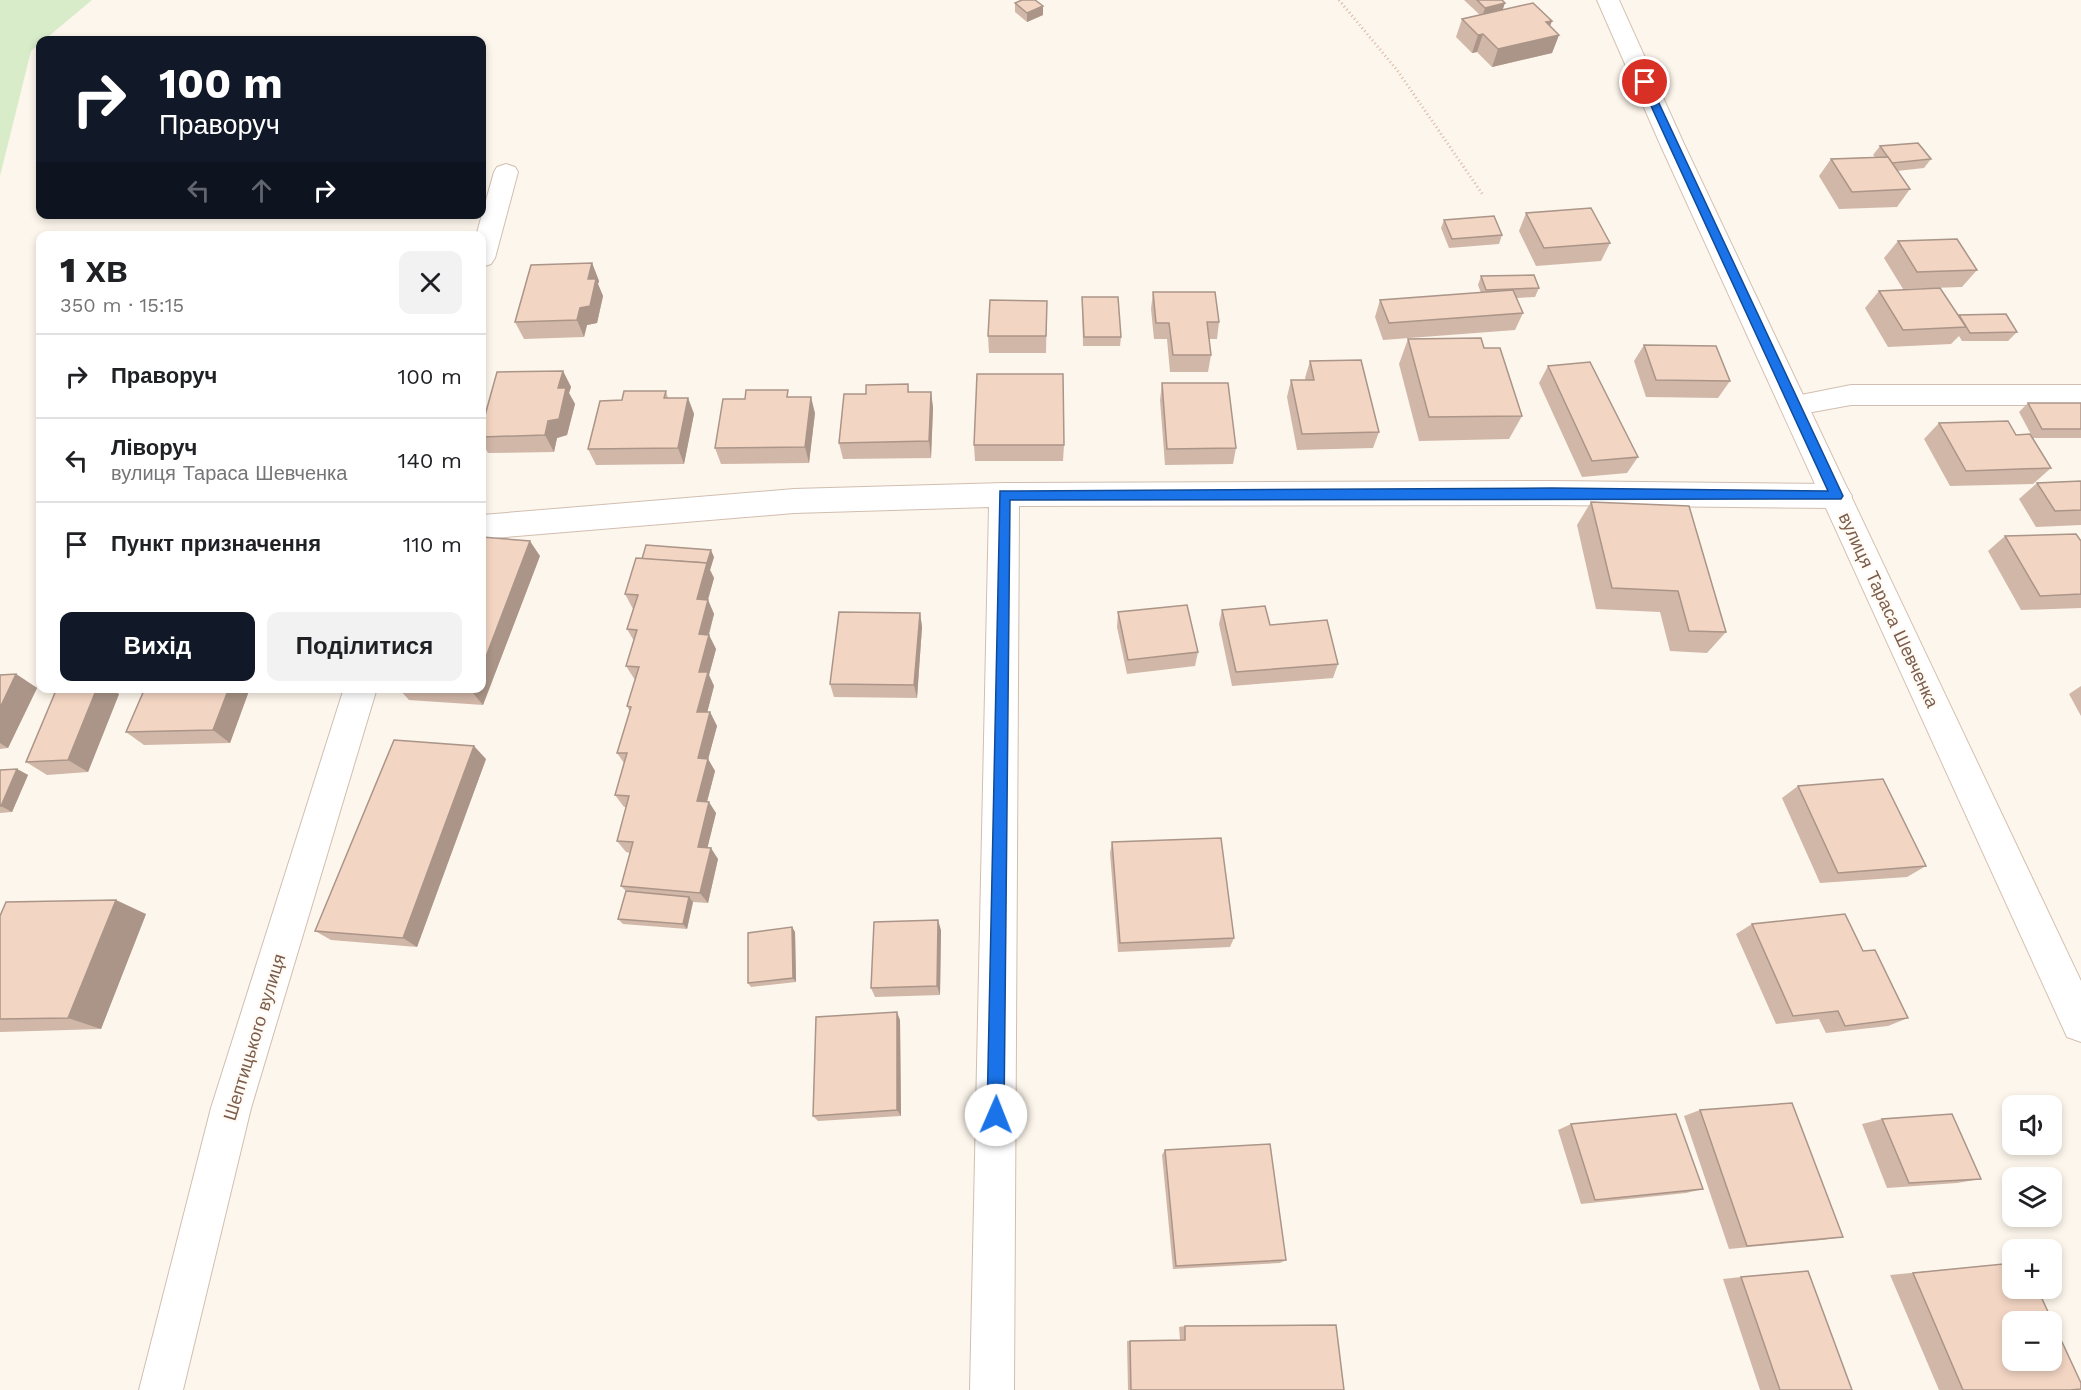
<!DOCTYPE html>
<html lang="uk">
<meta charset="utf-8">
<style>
:root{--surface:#fff;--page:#f2f2f2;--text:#202124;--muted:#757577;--line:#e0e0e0;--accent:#111827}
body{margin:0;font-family:"Work Sans",sans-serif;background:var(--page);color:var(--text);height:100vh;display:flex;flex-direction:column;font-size:22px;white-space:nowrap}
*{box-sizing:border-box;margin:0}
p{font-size:20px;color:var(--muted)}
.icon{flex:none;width:33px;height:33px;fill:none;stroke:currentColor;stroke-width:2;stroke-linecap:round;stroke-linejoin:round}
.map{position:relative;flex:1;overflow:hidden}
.sheet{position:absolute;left:36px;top:231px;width:450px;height:462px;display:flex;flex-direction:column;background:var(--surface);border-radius:12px;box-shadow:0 3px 9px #0003}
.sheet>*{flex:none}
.hud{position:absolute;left:36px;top:36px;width:450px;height:183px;border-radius:12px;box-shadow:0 3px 9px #0003;background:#111827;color:#fff;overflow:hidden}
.controls{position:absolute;left:2002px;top:1095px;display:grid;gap:12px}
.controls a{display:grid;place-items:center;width:60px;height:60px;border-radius:12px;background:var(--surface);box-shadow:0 3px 9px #0003;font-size:30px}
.pin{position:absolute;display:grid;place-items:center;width:51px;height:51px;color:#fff;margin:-26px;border:3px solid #fff;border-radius:50%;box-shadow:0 2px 6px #0007}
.me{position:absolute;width:66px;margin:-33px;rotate:1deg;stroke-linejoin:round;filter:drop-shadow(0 0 4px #0008)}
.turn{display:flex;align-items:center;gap:21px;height:126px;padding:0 24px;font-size:27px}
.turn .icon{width:78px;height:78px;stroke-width:2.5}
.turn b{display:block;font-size:42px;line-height:51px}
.lanes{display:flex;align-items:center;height:57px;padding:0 24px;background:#0003;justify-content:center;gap:30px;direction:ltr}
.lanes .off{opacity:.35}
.round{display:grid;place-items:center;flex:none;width:63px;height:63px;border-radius:12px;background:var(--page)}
.headline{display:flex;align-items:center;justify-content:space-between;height:102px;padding:0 24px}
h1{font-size:36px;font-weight:800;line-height:45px}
.primary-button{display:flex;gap:12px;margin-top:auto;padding:12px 24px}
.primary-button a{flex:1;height:69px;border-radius:12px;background:var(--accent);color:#fff;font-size:24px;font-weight:800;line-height:69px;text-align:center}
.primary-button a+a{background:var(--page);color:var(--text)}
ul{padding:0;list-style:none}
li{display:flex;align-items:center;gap:18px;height:84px;padding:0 24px;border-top:2px solid var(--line)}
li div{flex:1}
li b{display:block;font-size:22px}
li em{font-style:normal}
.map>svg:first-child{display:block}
.green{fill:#d8ecc9}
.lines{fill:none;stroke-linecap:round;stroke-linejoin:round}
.street-casing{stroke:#d1beb0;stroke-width:2}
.secondary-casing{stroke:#d6c0b0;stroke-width:2}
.path{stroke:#d9b8a5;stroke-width:3;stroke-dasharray:1 3;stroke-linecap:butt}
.street{fill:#fff;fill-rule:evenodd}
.secondary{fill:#fff;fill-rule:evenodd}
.wall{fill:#d1b7a8}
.shaded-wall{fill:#aa9588}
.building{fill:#f3d5c3;stroke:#aa9588;stroke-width:1.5;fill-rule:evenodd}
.route{fill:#1a73e8;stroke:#114b97;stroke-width:1.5}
.labels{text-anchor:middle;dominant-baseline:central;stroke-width:4.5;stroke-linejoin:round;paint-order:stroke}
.street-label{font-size:18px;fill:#7a5c4d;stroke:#fffaf3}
</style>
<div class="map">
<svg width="2081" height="1390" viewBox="0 0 2081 1390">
<rect width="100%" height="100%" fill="#fdf6ec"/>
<!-- green -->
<path class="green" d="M0 0H92L31 51 0 176Z"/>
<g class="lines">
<defs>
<g id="street">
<path d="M506 164 515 167 518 172 495 258 491 264 482 267V236H476L494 172 497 167Z"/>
<path d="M1851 385H2081V405H1851L1796 415 1786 412 1782 405 1786 398Z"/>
<path d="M1552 481 1837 484 1847 488 1852 496 1847 504 1837 508 1552 505 1019 506 1014 1390H970L989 507 794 513 482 539V515L794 489 1004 483Z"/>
<path d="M344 688H377L251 1108 183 1390H139L211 1108Z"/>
</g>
<path id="secondary" d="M1597 0H1619L1684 144 2081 981V1042L2067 1037 1660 144Z"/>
</defs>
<!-- street casing -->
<use href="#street" class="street-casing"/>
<!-- secondary casing -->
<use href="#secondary" class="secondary-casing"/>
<!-- path -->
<path class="path" d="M1339 0 1397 70 1483 195"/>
<!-- street -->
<use href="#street" class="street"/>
<!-- secondary -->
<use href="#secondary" class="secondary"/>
</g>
<!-- wall -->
<g class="wall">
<path d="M1464 0H1502L1503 10 1552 21 1550 26 1559 35 1552 53 1492 67 1477 52 1472 53 1456 37 1462 19 1480 15Z"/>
<path d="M1015 3 1043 6V15L1027 22 1015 12Z"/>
<path d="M1880 146 1931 159 1924 168 1897 171 1910 189 1897 207 1839 209 1819 176 1831 159 1875 157 1873 155Z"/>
<path d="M1526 213 1610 243 1601 261 1536 266 1519 231Z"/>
<path d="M1444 220 1502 235 1499 244 1449 248 1441 228Z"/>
<path d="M1898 241 1977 270 1962 287 1903 289 1884 258Z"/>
<path d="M592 263 599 281 598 284 603 296 597 323 587 325 584 337 524 339 515 322Z"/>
<path d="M1481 276 1539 288 1535 297 1516 298 1523 313 1515 330 1383 340 1375 317 1380 300 1481 293 1478 285Z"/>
<path d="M1879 291 1958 315 2017 332 2008 341H1962L1959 336 1951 344 1888 347 1865 308Z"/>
<path d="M1153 292 1219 322 1217 339H1209L1211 355 1208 372H1170L1167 339H1154L1151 309Z"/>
<path d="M1082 297 1121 337 1120 346H1083Z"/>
<path d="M1047 301 1046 353H989L988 336Z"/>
<path d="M1408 339 1484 348 1522 416 1509 439 1419 441 1399 364Z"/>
<path d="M1644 345 1730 381 1718 398 1646 397 1634 361Z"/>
<path d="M1310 361 1379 432 1373 448 1297 450 1287 397 1291 380H1306L1305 378Z"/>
<path d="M1548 366 1638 457 1627 473 1582 477 1539 383Z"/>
<path d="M563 371 571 387 569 393 575 404 567 435 557 438 554 452 488 453 482 442V426Z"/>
<path d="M1162 383 1236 448 1233 464 1165 465 1160 400Z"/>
<path d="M908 384 909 392H931L933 408 931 458 843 459 839 443 866 394Z"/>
<path d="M666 391 668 398H688L694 414 684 464 596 465 588 449 622 400Z"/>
<path d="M790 397 815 413 809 463 721 464 715 448 745 399Z"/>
<path d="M2028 403H2081V438H2033L2019 412Z"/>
<path d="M1939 423 2016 435 2051 468 2033 484 1950 486 1924 439Z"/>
<path d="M974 445H1064L1063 461H975Z"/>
<path d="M2081 481V525L2036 527 2019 499 2037 483Z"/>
<path d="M1591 502 1726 632 1707 653 1670 651 1660 612 1596 609 1577 525Z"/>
<path d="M2005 536 2081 541V608L2021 610 1988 551Z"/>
<path d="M540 556 483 705 409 700 398 688H482Z"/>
<path d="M714 557 710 570 714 578 708 600 714 614 709 635 716 649 709 675 714 686 707 712H710L717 726 708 759 715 771 707 802 716 813 707 848 718 859 708 903 693 902 687 929 623 924 618 919 626 891 621 886 630 853 626 852 617 841 626 807H624L615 795 624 763 617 753 630 712 627 706 635 680 626 666 634 641 627 629 633 609 625 594Z"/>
<path d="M1222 610 1270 625 1338 664 1333 678 1232 686 1219 624Z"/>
<path d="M1118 612 1198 652 1195 666 1127 674 1117 627Z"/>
<path d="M920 613 922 627 917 698 834 697 830 684Z"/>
<path d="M16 674 37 688 8 748 0 749V675Z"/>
<path d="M2081 686V716L2069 694Z"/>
<path d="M250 688 230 743 144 745 126 732Z"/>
<path d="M119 694 88 772 47 775 26 762Z"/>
<path d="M486 759 417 947 331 940 315 931Z"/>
<path d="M17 769 28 775 12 812 0 813V770Z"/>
<path d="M1798 786 1926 866 1907 877 1820 883 1782 798Z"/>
<path d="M1112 842 1234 938 1230 947 1118 952 1110 853Z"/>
<path d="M146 914 101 1029 0 1032V916Z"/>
<path d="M1752 924 1863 951 1908 1018 1888 1026 1826 1033 1819 1019 1776 1024 1736 934Z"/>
<path d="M792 927 795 932 796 982 751 987 748 983Z"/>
<path d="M941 930 940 995 875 997 871 988Z"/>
<path d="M900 1020 901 1116 818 1121 813 1116Z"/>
<path d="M1700 1110 1843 1237 1822 1240 1729 1249 1684 1116Z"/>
<path d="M1882 1119 1981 1179 1957 1183 1887 1188 1862 1124Z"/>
<path d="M1571 1124 1703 1189 1686 1193 1581 1204 1558 1130Z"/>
<path d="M1165 1150 1286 1260 1280 1263 1173 1269 1162 1155Z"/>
<path d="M2013 1263 2070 1390H1939L1890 1275Z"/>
<path d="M1741 1277 1852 1390H1760L1723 1279Z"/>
<path d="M1185 1326 1344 1390H1128L1127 1341 1180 1340 1179 1327Z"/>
</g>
<!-- shaded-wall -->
<g class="shaded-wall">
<path d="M1505 3 1502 12 1482 17 1485 8Z"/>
<path d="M1043 6V15L1027 22V13Z"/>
<path d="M1552 21 1545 38 1559 35 1552 53 1492 67 1498 49 1546 22Z"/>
<path d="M1483 34 1477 52 1472 53 1478 35Z"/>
<path d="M592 263 599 281 598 284 603 296 597 323 587 325 584 337 577 320Z"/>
<path d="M563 371 571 387 569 393 575 404 567 435 557 438 554 452 545 435Z"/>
<path d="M931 392 933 408 931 458 929 441Z"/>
<path d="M811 397 815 413 809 463 805 447Z"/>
<path d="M688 398 694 414 684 464 678 448Z"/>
<path d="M530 541 540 556 483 705 472 692 473 688H482V667Z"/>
<path d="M711 550 714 557 710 570 714 578 704 613 697 599Z"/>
<path d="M708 600 714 614 705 648 699 634Z"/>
<path d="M920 613 922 627 917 698 914 685Z"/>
<path d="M709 635 716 649 709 675 714 686 704 725 697 712 699 672Z"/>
<path d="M16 674 37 688 8 748 0 743V708Z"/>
<path d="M97 688H111L119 694 88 772 68 760Z"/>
<path d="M229 688H250L230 743 213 730Z"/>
<path d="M710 712 717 726 705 771 698 758Z"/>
<path d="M474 746 486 759 417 947 403 938Z"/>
<path d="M708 759 715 771 704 813 697 801Z"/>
<path d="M17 769 28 775 12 812 1 806Z"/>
<path d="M709 802 716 813 705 858 698 847Z"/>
<path d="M711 848 718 859 708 903 700 893Z"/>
<path d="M689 897 693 902 687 929 683 924Z"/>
<path d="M116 900 146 914 101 1029 68 1018Z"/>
<path d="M938 920 941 930 940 995 937 986Z"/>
<path d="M792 927 795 932 796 982 793 978Z"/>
<path d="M897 1012 900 1020 901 1116 897 1110Z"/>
</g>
<!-- building -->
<g class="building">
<path d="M1022 0H1035L1043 6 1027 13 1015 3Z"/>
<path d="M1477 0H1502L1505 3 1485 8Z"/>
<path d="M1533 3 1552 21 1546 22 1559 35 1498 49 1483 34 1478 35 1462 19Z"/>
<path d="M1918 143 1931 159 1892 163 1880 146Z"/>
<path d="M1888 157 1910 189 1852 192 1831 159Z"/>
<path d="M1591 208 1610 243 1544 248 1526 213Z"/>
<path d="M1494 216 1502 235 1452 239 1444 220Z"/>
<path d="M1957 239 1977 270 1917 272 1898 241Z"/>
<path d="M592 263 588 279H596L590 306 580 308 577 320 515 322 531 265Z"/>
<path d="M1534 275 1539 288 1486 290 1481 276Z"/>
<path d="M1940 288 1966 327 1903 330 1879 291Z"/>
<path d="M1513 290 1523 313 1389 323 1380 300Z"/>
<path d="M1153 292H1215L1219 322H1207L1211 355H1173L1169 323H1156Z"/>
<path d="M1082 297H1118L1121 337H1084Z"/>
<path d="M990 300 1047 301 1046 336H988Z"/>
<path d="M2006 314 2017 332 1970 333 1959 315Z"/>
<path d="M1481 338 1484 348H1500L1522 416 1429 417 1408 339Z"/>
<path d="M1644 345 1716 346 1730 381 1656 380Z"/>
<path d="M1361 360 1379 432 1302 434 1291 380H1314L1310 361Z"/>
<path d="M1590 362 1638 457 1592 461 1548 366Z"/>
<path d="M563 371 558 388H566L559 419 548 421 545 435 482 437V426L497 372Z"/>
<path d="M977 374H1063L1064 445H974Z"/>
<path d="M1162 383H1228L1236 448 1167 449Z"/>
<path d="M908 384V392H931L929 441 839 443 844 394H866V385Z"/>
<path d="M746 390H788L787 397H811L805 447 715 448 723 399H745Z"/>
<path d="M624 391H666L664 398H688L678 448 588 449 600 401 622 400Z"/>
<path d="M2028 403H2081V429H2042Z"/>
<path d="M2008 421 2016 435 2030 434 2051 468 1966 471 1939 423Z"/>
<path d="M2081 481V510L2055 511 2037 483Z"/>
<path d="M1591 502 1689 506 1726 632 1689 631 1678 591 1612 588Z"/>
<path d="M2076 534 2081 541V594L2040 596 2005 536Z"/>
<path d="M482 537 530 541 482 667Z"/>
<path d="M646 545 711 550 707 563 642 559Z"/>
<path d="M636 558 707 563 697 599 708 600 699 634 709 635 699 672H708L697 712H710L698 758 708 759 697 801 709 802 698 847 711 848 700 893 621 886 633 842 617 841 629 796 615 795 627 753H617L631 707 627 706 639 667 626 666 637 630 627 629 638 595 625 594Z"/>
<path d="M1187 605 1198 652 1128 660 1118 612Z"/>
<path d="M1265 606 1270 625 1327 620 1338 664 1236 672 1222 610Z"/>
<path d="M839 612 920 613 914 685 830 684Z"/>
<path d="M16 674 0 708V675Z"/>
<path d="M57 688H97L68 760 26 762Z"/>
<path d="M145 688H229L213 730 126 732Z"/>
<path d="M423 688H473L472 692Z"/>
<path d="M394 740 474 746 403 938 315 931Z"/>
<path d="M17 769 1 806H0V770Z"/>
<path d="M1883 779 1926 866 1838 873 1798 786Z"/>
<path d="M1221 838 1234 938 1120 943 1112 842Z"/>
<path d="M626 891 689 897 683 924 618 919Z"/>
<path d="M116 900 68 1018 0 1019V916L6 902Z"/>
<path d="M1845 914 1863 951 1875 950 1908 1018 1845 1026 1838 1011 1793 1016 1752 924Z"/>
<path d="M938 920 937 986 871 988 874 922Z"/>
<path d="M792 927 793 978 748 983V933Z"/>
<path d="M897 1012V1110L813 1116 816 1017Z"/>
<path d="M1792 1103 1843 1237 1747 1246 1700 1110Z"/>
<path d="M1676 1114 1703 1189 1595 1200 1571 1124Z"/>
<path d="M1952 1114 1981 1179 1909 1183 1882 1119Z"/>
<path d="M1270 1144 1286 1260 1176 1266 1165 1150Z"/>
<path d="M2013 1263V1288H2037L2081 1383V1389L2070 1390H1963L1913 1273ZM2013 1322H2052V1360H2013Z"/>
<path d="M1808 1271 1852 1390H1780L1741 1277Z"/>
<path d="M1336 1325 1344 1390H1131L1130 1341 1185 1340V1326Z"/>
</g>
<!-- route -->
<path class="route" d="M1641 80 1649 82 1843 496 1841 499 1010 500 1004 1115 1001 1121 996 1123 990 1121 987 1115 1000 491 1552 488 1828 491 1640 82Z"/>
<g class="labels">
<!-- street labels -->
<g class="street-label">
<text transform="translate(1889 610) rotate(65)">вулиця Тараса Шевченка</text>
<text transform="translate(254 1037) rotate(-73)">Шептицького вулиця</text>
</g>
</g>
</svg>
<div class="controls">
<a><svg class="icon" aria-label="sound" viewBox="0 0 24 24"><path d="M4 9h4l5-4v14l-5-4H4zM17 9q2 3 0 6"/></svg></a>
<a><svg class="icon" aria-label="layers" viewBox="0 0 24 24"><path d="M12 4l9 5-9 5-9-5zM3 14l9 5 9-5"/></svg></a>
<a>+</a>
<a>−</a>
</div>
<div class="pin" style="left:1645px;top:82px;background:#d93025"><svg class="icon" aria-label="arrive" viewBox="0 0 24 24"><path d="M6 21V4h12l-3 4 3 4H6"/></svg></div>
<svg class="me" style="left:996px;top:1115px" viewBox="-20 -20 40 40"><circle r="19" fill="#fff"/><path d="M0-13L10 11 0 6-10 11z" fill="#1a73e8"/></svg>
<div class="hud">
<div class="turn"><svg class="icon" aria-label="right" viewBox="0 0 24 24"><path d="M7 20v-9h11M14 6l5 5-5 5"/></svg><div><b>100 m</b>Праворуч</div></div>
<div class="lanes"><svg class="icon off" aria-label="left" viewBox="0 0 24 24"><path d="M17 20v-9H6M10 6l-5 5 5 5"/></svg><svg class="icon off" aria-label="ahead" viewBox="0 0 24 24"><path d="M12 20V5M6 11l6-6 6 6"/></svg><svg class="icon" aria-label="right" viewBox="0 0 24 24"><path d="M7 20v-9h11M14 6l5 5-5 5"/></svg></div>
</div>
<section class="sheet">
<div class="headline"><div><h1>1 хв</h1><p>350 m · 15:15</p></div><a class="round"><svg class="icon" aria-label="close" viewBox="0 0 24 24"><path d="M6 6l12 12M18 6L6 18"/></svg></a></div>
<ul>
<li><svg class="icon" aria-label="right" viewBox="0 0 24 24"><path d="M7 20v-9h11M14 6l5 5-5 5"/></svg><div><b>Праворуч</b></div><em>100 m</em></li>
<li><svg class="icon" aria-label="left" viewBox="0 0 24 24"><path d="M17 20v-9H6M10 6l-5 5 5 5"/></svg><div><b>Ліворуч</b><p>вулиця Тараса Шевченка</p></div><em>140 m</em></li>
<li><svg class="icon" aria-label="arrive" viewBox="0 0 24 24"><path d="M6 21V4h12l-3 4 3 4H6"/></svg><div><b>Пункт призначення</b></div><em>110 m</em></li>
</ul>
<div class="primary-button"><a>Вихід</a><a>Поділитися</a></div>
</section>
</div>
